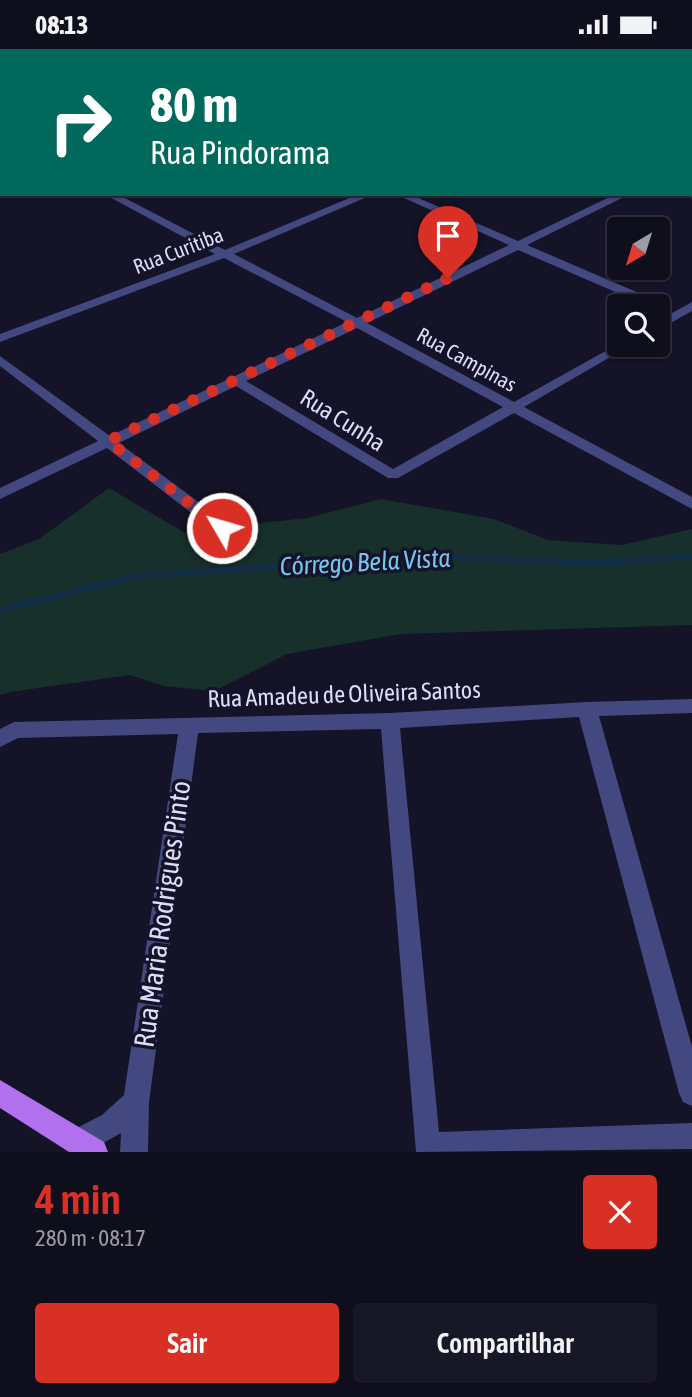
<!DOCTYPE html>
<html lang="pt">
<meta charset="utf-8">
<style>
:root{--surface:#0f0e1d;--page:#181726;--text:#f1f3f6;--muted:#9b9ca4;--line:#2f2e3b;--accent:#d93025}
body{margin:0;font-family:"Asap Condensed",sans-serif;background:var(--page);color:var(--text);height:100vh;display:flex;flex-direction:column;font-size:26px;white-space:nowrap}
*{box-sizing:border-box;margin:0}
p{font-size:23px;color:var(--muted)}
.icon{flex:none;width:38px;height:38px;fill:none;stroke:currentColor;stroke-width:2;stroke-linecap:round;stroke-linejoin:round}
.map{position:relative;height:1103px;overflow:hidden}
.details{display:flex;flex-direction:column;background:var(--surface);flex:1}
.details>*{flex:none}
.guide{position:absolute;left:0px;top:0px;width:693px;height:147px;box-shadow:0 2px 5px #0004,0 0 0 2px var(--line);background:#00695c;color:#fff;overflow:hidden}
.needle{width:46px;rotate:218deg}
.fabs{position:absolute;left:607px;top:168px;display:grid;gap:14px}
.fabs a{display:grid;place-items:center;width:63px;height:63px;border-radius:7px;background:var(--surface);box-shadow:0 2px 5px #0004,0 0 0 2px var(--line);font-size:35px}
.pin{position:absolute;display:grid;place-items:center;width:60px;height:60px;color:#fff;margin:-72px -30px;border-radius:50% 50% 50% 0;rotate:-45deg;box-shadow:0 0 7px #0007}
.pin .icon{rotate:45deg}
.me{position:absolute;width:77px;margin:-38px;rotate:308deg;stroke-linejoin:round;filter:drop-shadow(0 0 5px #0008)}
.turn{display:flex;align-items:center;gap:24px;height:147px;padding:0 35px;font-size:32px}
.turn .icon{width:91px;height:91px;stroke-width:2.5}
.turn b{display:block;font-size:49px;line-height:60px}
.round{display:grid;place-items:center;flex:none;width:74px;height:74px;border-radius:7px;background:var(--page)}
.overview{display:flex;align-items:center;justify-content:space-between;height:119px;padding:0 35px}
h1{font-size:42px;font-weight:600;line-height:52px;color:var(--accent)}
.primary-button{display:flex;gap:14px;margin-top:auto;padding:14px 35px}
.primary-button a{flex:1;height:80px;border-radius:7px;background:var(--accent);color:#fff;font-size:28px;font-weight:600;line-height:80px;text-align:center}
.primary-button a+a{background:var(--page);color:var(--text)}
.status{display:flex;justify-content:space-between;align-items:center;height:49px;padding:0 35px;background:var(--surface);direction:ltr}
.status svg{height:19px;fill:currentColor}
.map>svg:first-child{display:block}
.green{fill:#17302c}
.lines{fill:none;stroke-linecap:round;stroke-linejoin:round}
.stream{stroke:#152e48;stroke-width:6}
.minor{fill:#444880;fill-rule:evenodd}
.major{fill:#b171ee;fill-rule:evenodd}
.route{stroke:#d93025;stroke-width:12;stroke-dasharray:0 21.6}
.labels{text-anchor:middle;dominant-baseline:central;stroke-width:7;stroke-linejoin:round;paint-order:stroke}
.far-street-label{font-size:21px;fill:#ddddfb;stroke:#141327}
.street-label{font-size:24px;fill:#ddddfb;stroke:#141327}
.water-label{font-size:26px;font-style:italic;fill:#77c5ee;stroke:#141327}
.near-street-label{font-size:28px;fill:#ddddfb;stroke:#141327}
</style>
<div class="status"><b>08:13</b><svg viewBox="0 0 49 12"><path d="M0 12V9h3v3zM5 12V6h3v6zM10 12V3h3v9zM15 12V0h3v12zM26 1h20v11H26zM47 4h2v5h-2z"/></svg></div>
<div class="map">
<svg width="692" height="1103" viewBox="0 0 692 1103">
<rect width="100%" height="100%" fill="#141327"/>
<!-- green -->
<path class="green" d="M109 439 197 491 260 474 307 469 381 450 494 470 548 491 621 496 692 480V576L401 585 287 605 214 642 164 637 130 626 10 643 0 646V505L39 490Z"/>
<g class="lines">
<!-- stream -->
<path class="stream" d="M0 561 138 527 424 507 598 514 692 507"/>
<!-- minor -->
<g class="minor">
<path d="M56 0H66L68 2H57Z"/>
<path d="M177 0H190L175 2Z"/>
<path d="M278 0H289L291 2H279Z"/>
<path d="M450 0H462L448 2Z"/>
<path d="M476 0H488L490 2H477Z"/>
<path d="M637 0H649L651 2H638Z"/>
<rect x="691" y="18" width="1" height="4"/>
<path d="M2 45V51L0 52V46Z"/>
<rect x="691" y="62" width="1" height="6"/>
<path d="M0 83 2 84V90L0 89Z"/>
<rect x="691" y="111" width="1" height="6"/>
<rect x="0" y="136" width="2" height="6"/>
<path d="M691 143 692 150 682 145H691Z"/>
<path d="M104 145H117L225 201 359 145H374L234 205 357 269 509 196 395 145H409L518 192 616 145H630L527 196 662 254V260L648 257 518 201 367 274 514 353 620 294 631 296 524 358 692 448V460L514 364 398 429H388L236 337 119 394 228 475 230 479 228 483H216L107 399 0 450V439L98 392 0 317V307L110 387 347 273 224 209 0 293V285L215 205ZM357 279 503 358 393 420 246 332Z"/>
<path d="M692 253V262L658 281V272Z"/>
<path d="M692 650V664L599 667 692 998V1057L683 1053 679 1044 579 668 400 679 439 1083 692 1074V1100L416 1103 381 680 198 684 149 1053 148 1103H120L121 1084 87 1103H69L66 1093 69 1083 102 1066 124 1046 178 685 18 689 0 698V680L14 673 390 664 587 653Z"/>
</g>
<!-- major -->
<path class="major" d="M0 1031 104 1093 108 1103H69L0 1059Z"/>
</g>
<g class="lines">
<!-- route -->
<path class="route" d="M222 479 108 392 448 229"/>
</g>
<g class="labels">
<!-- far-street labels -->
<g class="far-street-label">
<text transform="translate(178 201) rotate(-21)">Rua Curitiba</text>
<text transform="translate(467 310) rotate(29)">Rua Campinas</text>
</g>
<!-- street labels -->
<g class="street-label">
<text transform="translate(343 371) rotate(32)">Rua Cunha</text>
<text transform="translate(344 645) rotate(-2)">Rua Amadeu de Oliveira Santos</text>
</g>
<!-- water labels -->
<g class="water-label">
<text transform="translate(365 513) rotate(-3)">Córrego Bela Vista</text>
</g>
<!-- near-street labels -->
<g class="near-street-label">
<text transform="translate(162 865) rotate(-82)">Rua Maria Rodrigues Pinto</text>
</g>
</g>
</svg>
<div class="fabs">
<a><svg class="needle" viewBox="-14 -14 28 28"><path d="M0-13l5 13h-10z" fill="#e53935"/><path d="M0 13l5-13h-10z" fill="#9b9ca4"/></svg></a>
<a><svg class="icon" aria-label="search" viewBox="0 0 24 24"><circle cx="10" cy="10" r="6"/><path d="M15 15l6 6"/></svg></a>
</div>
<div class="pin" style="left:448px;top:229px;background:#d93025"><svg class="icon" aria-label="arrive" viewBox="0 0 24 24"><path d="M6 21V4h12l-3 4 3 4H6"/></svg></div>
<svg class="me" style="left:222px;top:479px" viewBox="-20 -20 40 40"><circle r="17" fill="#d93025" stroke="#fff" stroke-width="3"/><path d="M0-11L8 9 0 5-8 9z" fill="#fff"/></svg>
<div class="guide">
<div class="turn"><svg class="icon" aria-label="right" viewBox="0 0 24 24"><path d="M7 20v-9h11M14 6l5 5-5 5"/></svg><div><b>80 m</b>Rua Pindorama</div></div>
</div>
</div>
<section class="details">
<div class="overview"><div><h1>4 min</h1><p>280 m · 08:17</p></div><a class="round" style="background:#d93025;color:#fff"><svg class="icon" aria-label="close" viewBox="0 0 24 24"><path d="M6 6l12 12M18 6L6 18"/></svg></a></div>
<div class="primary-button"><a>Sair</a><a>Compartilhar</a></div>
</section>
